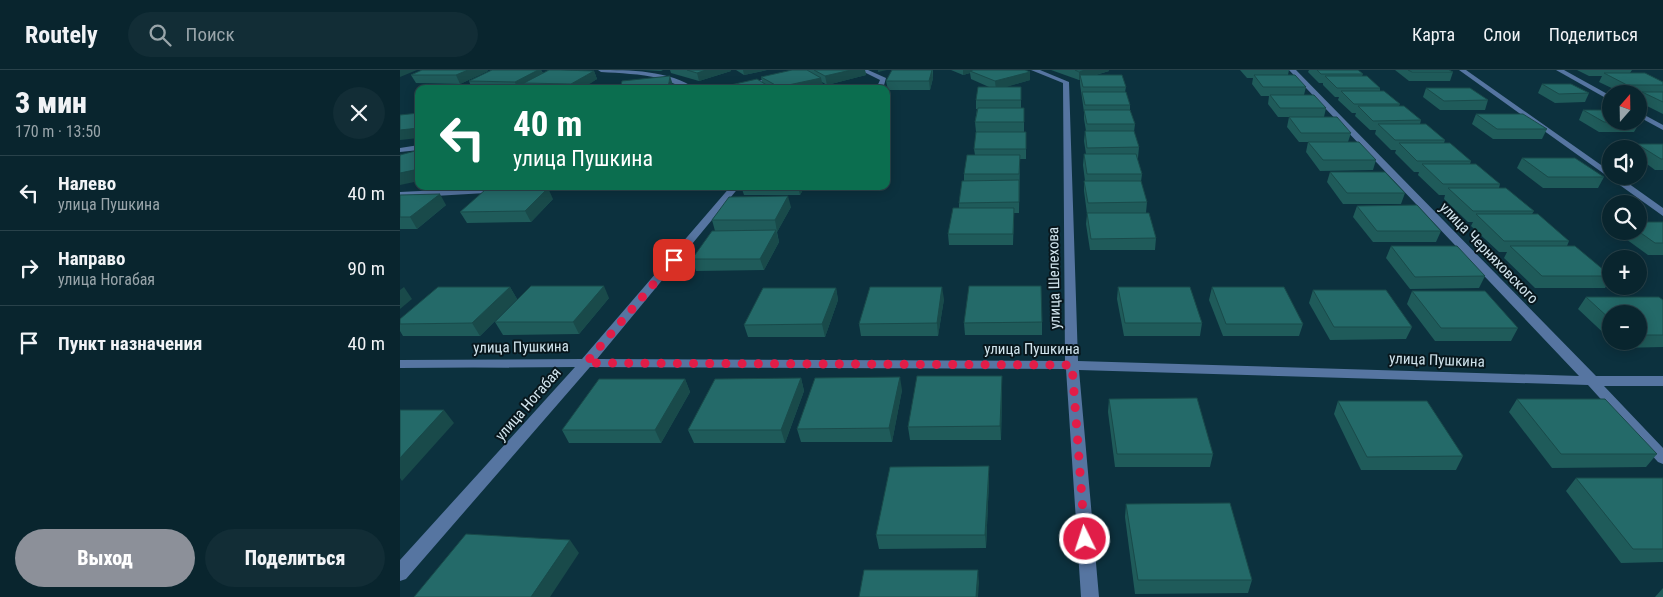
<!DOCTYPE html>
<html lang="ru">
<meta charset="utf-8">
<style>
:root{--surface:#09252e;--page:#122d36;--text:#f1f3f6;--muted:#99a5aa;--line:#29424a;--accent:#8c9099}
body{margin:0;font-family:"Roboto Condensed",sans-serif;background:var(--page);color:var(--text);height:100vh;display:flex;flex-direction:column;font-size:19px;white-space:nowrap}
*{box-sizing:border-box;margin:0}
p{font-size:16px;color:var(--muted)}
.icon{flex:none;width:28px;height:28px;fill:none;stroke:currentColor;stroke-width:2;stroke-linecap:round;stroke-linejoin:round}
.map{position:relative;flex:1;overflow:hidden}
.drawer{display:flex;flex-direction:column;background:var(--surface);width:400px}
.drawer>*{flex:none}
.guide{position:absolute;left:15px;top:15px;width:475px;height:105px;border-radius:10px;box-shadow:0 2px 12px #0003,0 0 0 1px var(--line);background:#0b6e4f;color:#fff;overflow:hidden}
.needle{width:32px;rotate:20deg}
.fabs{position:absolute;left:1202px;top:15px;display:grid;gap:10px}
.fabs a{display:grid;place-items:center;width:45px;height:45px;border-radius:50%;background:var(--surface);box-shadow:0 2px 12px #0003,0 0 0 1px var(--line);font-size:25px}
.pin{position:absolute;display:grid;place-items:center;width:42px;height:42px;color:#fff;margin:-21px;border-radius:10px;box-shadow:0 2px 8px #0006}
.me{position:absolute;width:55px;margin:-28px;rotate:356deg;stroke-linejoin:round;filter:drop-shadow(0 0 4px #0008)}
.turn{display:flex;align-items:center;gap:18px;height:105px;padding:0 15px;font-size:22px}
.turn .icon{width:65px;height:65px;stroke-width:2.5}
.turn b{display:block;font-size:35px;line-height:42px}
.round{display:grid;place-items:center;flex:none;width:52px;height:52px;border-radius:26px;background:var(--page)}
.summary{display:flex;align-items:center;justify-content:space-between;height:85px;padding:0 15px}
h1{font-size:30px;font-weight:800;line-height:38px}
.primary-button{display:flex;gap:10px;margin-top:auto;padding:10px 15px}
.primary-button a{flex:1;height:58px;border-radius:30px;background:var(--accent);color:#fff;font-size:20px;font-weight:800;line-height:58px;text-align:center}
.primary-button a+a{background:var(--page);color:var(--text)}
ul{padding:0;list-style:none}
li{display:flex;align-items:center;gap:15px;height:75px;padding:0 15px;border-top:1px solid var(--line)}
li div{flex:1}
li b{display:block;font-size:19px}
li em{font-style:normal}
header{display:flex;align-items:center;gap:30px;box-sizing:border-box;height:70px;padding:0 25px;background:var(--surface);border-bottom:1px solid var(--line)}
header strong{font-size:24px}
nav{display:flex;gap:28px;margin-inline-start:auto;font-size:18px}
.search{width:350px;height:45px;background:var(--page);display:flex;align-items:center;gap:12px;box-sizing:border-box;padding:0 18px;border-radius:28px;color:var(--muted);font-size:19px}
main{display:flex;flex:1;min-height:0}
.map>svg:first-child{display:block}
.lines{fill:none;stroke-linecap:round;stroke-linejoin:round}
.minor{fill:#5675a1;fill-rule:evenodd}
.wall{fill:#1f5b5a}
.shaded-wall{fill:#194a4a}
.building{fill:#246a69;stroke:#194a4a}
.route{stroke:#e11d48;stroke-width:9;stroke-dasharray:0 16.2}
.labels{text-anchor:middle;dominant-baseline:central;stroke-width:4;stroke-linejoin:round;paint-order:stroke}
.street-label{font-size:15px;fill:#d1e4ed;stroke:#08171d}
</style>
<header>
<strong>Routely</strong>
<div class="search"><svg class="icon" aria-label="search" viewBox="0 0 24 24"><circle cx="10" cy="10" r="6"/><path d="M15 15l6 6"/></svg>Поиск</div>
<nav><a>Карта</a><a>Слои</a><a>Поделиться</a></nav>
</header>
<main>
<section class="drawer">
<div class="summary"><div><h1>3 мин</h1><p>170 m · 13:50</p></div><a class="round"><svg class="icon" aria-label="close" viewBox="0 0 24 24"><path d="M6 6l12 12M18 6L6 18"/></svg></a></div>
<ul>
<li><svg class="icon" aria-label="left" viewBox="0 0 24 24"><path d="M17 20v-9H6M10 6l-5 5 5 5"/></svg><div><b>Налево</b><p>улица Пушкина</p></div><em>40 m</em></li>
<li><svg class="icon" aria-label="right" viewBox="0 0 24 24"><path d="M7 20v-9h11M14 6l5 5-5 5"/></svg><div><b>Направо</b><p>улица Ногабая</p></div><em>90 m</em></li>
<li><svg class="icon" aria-label="arrive" viewBox="0 0 24 24"><path d="M6 21V4h12l-3 4 3 4H6"/></svg><div><b>Пункт назначения</b></div><em>40 m</em></li>
</ul>
<div class="primary-button"><a>Выход</a><a>Поделиться</a></div>
</section>
<div class="map">
<svg width="1263" height="527" viewBox="0 0 1263 527">
<rect width="100%" height="100%" fill="#0c313e"/>
<g class="lines">
<!-- minor -->
<g class="minor">
<path d="M198 0C229 0 270 0 296 19 283 19 272 12 259 8 240 4 220 3 201 2Z"/>
<path d="M402 0H413L338 19H325Z"/>
<path d="M460 0H468L486 8 483 19H476L480 10Z"/>
<path d="M631 0H640L669 12 678 291 1179 306 889 0H896L1196 306H1263V316H1204L1263 378V394L1258 392 1188 315 679 300 699 527H681L666 299 190 297 6 509 0 511V490L175 297 0 298V290L182 289 331 116H340L197 289 665 291 663 13Z"/>
<path d="M1059 0H1066L1211 102V106H1218L1263 138V146Z"/>
<path d="M1156 0H1164L1211 26V31Z"/>
<path d="M1239 42 1263 55V60L1239 47Z"/>
<path d="M19 75V80L0 82V78Z"/>
<path d="M120 116H194L190 119 117 121 115 119Z"/>
<path d="M100 117 103 118V122L0 128V122Z"/>
</g>
</g>
<!-- wall -->
<g class="wall">
<path d="M22 0H87L88 1 60 14 16 13 11 5Z"/>
<path d="M92 0H141L143 3 194 1 197 9 182 18 219 15 220 18 273 15 272 19H126V17L123 19H72L69 11Z"/>
<path d="M242 0H263L261 1Z"/>
<path d="M270 0H331V1L299 11 271 3Z"/>
<path d="M336 0H367L344 5Z"/>
<path d="M407 0H465L466 5 427 15 422 12 423 16 413 19H313L362 12 361 7Z"/>
<path d="M533 0V8L530 20H488L486 11Z"/>
<path d="M551 0H625L630 2V10L605 17H621V38H624V62H576L575 52 577 39H576V30L589 17 571 9 570 3 563 5Z"/>
<path d="M651 0H709V1L696 5 726 17 725 22 730 35V40L735 54 734 62 739 77 738 88H737L742 104 741 112 747 132 746 143 756 168 755 180H690L686 154 687 144 684 121V111H685L683 95 684 84H686L684 71 685 61H686L684 49V42L680 14V10H679Z"/>
<path d="M840 0H889L888 5 906 17 904 25 926 38 924 47 951 63 948 72 976 90 973 100 920 101 906 82 908 72H899L887 57 889 47H878L868 34 869 26H861L852 14 853 8H847Z"/>
<path d="M909 0H958L963 4 962 6 980 18V21L1000 34 999 36 1021 50 1020 54 1045 70 1044 73 1071 91 1070 94 1100 114 1099 118 1134 141 1132 144 1169 171 1167 176 1211 206V208L1205 218H1135L1104 188 1107 182H1099L1071 156 1073 152H1068L1044 129 1045 125H1039L1018 105 1019 102H1014L995 83 996 80H991L975 64 976 60H970L955 46 956 43H952L938 30 939 27H935L923 15V13H919L908 2Z"/>
<path d="M995 0H1049L1053 2 1050 11H1009Z"/>
<path d="M1177 0H1232L1230 3 1263 12V44L1239 32V28L1241 23H1222L1199 12 1202 6H1189Z"/>
<path d="M1142 14 1189 23 1185 32 1155 33 1138 23Z"/>
<path d="M1026 18 1088 30 1085 40H1040L1023 27Z"/>
<path d="M1183 40 1240 52 1234 62H1199L1179 50Z"/>
<path d="M1076 44 1147 59 1142 69H1093L1072 54Z"/>
<path d="M626 62V89H620L619 143H614L613 175H549L548 164 559 138V133L564 111V104L575 85 574 79Z"/>
<path d="M1237 74H1263V100H1255L1239 88V79H1234Z"/>
<path d="M1122 88 1204 107 1198 118H1143L1117 98Z"/>
<path d="M930 102 1005 123 1001 134H943L927 112Z"/>
<path d="M341 116H405L400 125H344Z"/>
<path d="M0 125 46 135 17 159H0Z"/>
<path d="M153 129 131 152 67 153 60 142Z"/>
<path d="M957 136 1041 161 1036 172H973L953 147Z"/>
<path d="M391 137 377 162 379 172 364 200 296 201 292 189 315 161 312 150Z"/>
<path d="M1263 152V185H1248L1219 164 1220 161H1239Z"/>
<path d="M991 176 1085 206 1079 218 1010 219 986 188Z"/>
<path d="M110 217 117 229 80 266H3L0 261V249Z"/>
<path d="M718 217 802 253 800 266H724L717 229Z"/>
<path d="M812 217 903 254 899 266H823L809 230Z"/>
<path d="M436 218 438 230 425 267H348L344 255Z"/>
<path d="M913 220 1012 257 1006 269 930 270 909 233Z"/>
<path d="M1012 221 1118 258 1111 271H1035L1007 234Z"/>
<path d="M1186 227 1263 230V277L1219 278 1212 271H1239V244H1211V270L1178 239Z"/>
<path d="M209 228 179 264 103 265 95 252Z"/>
<path d="M544 229 538 266H461L459 254Z"/>
<path d="M642 252V265H565L564 253Z"/>
<path d="M401 308 404 321 385 373H294L288 360Z"/>
<path d="M285 309 290 322 261 373H169L162 360Z"/>
<path d="M602 319 601 370H510L508 357Z"/>
<path d="M502 320 492 372H401L397 359Z"/>
<path d="M709 329 813 384 810 397H715L708 342Z"/>
<path d="M1117 329 1257 384 1246 397 1152 398 1109 342Z"/>
<path d="M938 331 1063 386 1056 400H961L934 344Z"/>
<path d="M589 396V410L586 478 479 479 476 465Z"/>
<path d="M1176 408H1263V492L1221 493 1166 421Z"/>
<path d="M726 434 852 510 848 523 735 524 725 447Z"/>
<path d="M1263 518V527H1255Z"/>
</g>
<!-- shaded-wall -->
<g class="shaded-wall">
<path d="M0 0H17L0 7Z"/>
<path d="M68 0H87L88 1 60 14 56 5Z"/>
<path d="M138 0H141L144 7 124 13 126 17 123 19H117L115 12Z"/>
<path d="M306 0H331V1L299 11 297 3Z"/>
<path d="M343 0H367L344 5Z"/>
<path d="M451 0H465L466 5 427 15 425 6Z"/>
<path d="M478 0H487L478 2Z"/>
<path d="M532 0 533 8 530 20 529 11Z"/>
<path d="M563 0H582L570 1V3L563 5Z"/>
<path d="M685 0H709V1L681 9 680 5V10H679V2Z"/>
<path d="M194 1 197 9 182 19H173L171 14Z"/>
<path d="M630 2V10L596 20 595 11Z"/>
<path d="M270 6 273 15 272 19H268Z"/>
<path d="M421 8 423 16 413 19H379V17Z"/>
<path d="M19 58V68L0 70V60Z"/>
<path d="M19 99V111L0 115V103Z"/>
<path d="M398 116H405L400 125Z"/>
<path d="M148 118 153 129 131 152 125 141Z"/>
<path d="M40 124 46 135 17 159 10 147Z"/>
<path d="M388 126 391 137 377 162 375 150Z"/>
<path d="M376 160 379 172 364 200 360 189Z"/>
<path d="M204 216 209 228 179 264 173 252Z"/>
<path d="M4 217 12 229 0 239V220Z"/>
<path d="M110 217 117 229 80 266 72 253Z"/>
<path d="M542 217 544 229 538 266 537 253Z"/>
<path d="M436 218 438 230 425 267 422 254Z"/>
<path d="M602 306V319L601 370 600 356Z"/>
<path d="M500 307 502 320 492 372 489 358Z"/>
<path d="M401 308 404 321 385 373 381 360Z"/>
<path d="M285 309 290 322 261 373 255 360Z"/>
<path d="M44 340 54 353 2 411 0 408V388Z"/>
<path d="M589 396V410L586 478 585 465Z"/>
<path d="M170 470 179 483 150 527H131Z"/>
<path d="M578 500 579 513 578 527H576Z"/>
</g>
<!-- building -->
<g class="building">
<path d="M22 0H68L56 5H11Z"/>
<path d="M92 0H138L115 12 69 11Z"/>
<path d="M149 0H161L194 1 171 14 124 13Z"/>
<path d="M287 0H306L297 3Z"/>
<path d="M392 0H407L421 8 379 17 361 7Z"/>
<path d="M414 0H451L425 6Z"/>
<path d="M492 0H532L529 11H486Z"/>
<path d="M573 0H625L630 2 595 11 570 1Z"/>
<path d="M675 0H685L679 2Z"/>
<path d="M917 0H958L963 4H921Z"/>
<path d="M1008 0H1049L1053 2H1012Z"/>
<path d="M1204 3H1245L1263 12V15H1227Z"/>
<path d="M680 5H722L726 17H683Z"/>
<path d="M854 5H895L906 17H863Z"/>
<path d="M270 6 268 19H220L222 11Z"/>
<path d="M925 6H967L980 18H937Z"/>
<path d="M357 9 373 19H313Z"/>
<path d="M1142 14H1171L1189 23 1159 24Z"/>
<path d="M219 15 218 19H178Z"/>
<path d="M578 17H621V30H576Z"/>
<path d="M1026 18H1070L1088 30 1044 31Z"/>
<path d="M941 21H984L1000 34H954Z"/>
<path d="M682 22H726L730 35H685Z"/>
<path d="M1242 22H1263V32Z"/>
<path d="M870 25H914L926 38H880Z"/>
<path d="M958 36H1004L1021 50 973 51Z"/>
<path d="M578 38H624V52H575Z"/>
<path d="M684 40H730L735 54H687Z"/>
<path d="M1183 40H1211V51H1238L1240 52H1204Z"/>
<path d="M19 43V58L0 60V45Z"/>
<path d="M1076 44H1123L1147 59H1097Z"/>
<path d="M889 47H937L951 63H901Z"/>
<path d="M978 54H1026L1045 70H995Z"/>
<path d="M685 61H734L739 77 687 78Z"/>
<path d="M576 62H626V79H574Z"/>
<path d="M908 72H959L976 90H923Z"/>
<path d="M999 73H1050L1071 91H1017Z"/>
<path d="M1237 74H1263V89H1261Z"/>
<path d="M19 80V99L0 103V85Z"/>
<path d="M684 84H736L742 104H687Z"/>
<path d="M567 85H620L619 104H564Z"/>
<path d="M1122 88H1175L1204 107H1148Z"/>
<path d="M1022 94H1076L1100 114H1043Z"/>
<path d="M930 102H985L1005 123H947Z"/>
<path d="M619 110V132L559 133 562 111Z"/>
<path d="M684 111H741L747 132 688 133Z"/>
<path d="M148 118 125 141 60 142 85 120Z"/>
<path d="M1048 118H1106L1134 141H1073Z"/>
<path d="M40 124 10 147H0V125Z"/>
<path d="M388 126 375 150H312L329 127Z"/>
<path d="M1017 135 1041 161H977L957 136Z"/>
<path d="M553 138H614L613 164H548Z"/>
<path d="M687 143H749L756 168 691 169Z"/>
<path d="M1076 144H1138L1169 171H1104Z"/>
<path d="M1239 152H1263V173H1255L1238 161Z"/>
<path d="M376 160 360 189H292L312 161Z"/>
<path d="M991 176H1057L1085 206 1015 207Z"/>
<path d="M1110 176H1175L1211 206H1142Z"/>
<path d="M131 216H204L173 252H95Z"/>
<path d="M569 216H641L642 252 564 253Z"/>
<path d="M38 217H110L72 253 0 254V249Z"/>
<path d="M470 217H542L537 253 459 254Z"/>
<path d="M718 217H790L802 253H725Z"/>
<path d="M812 217H884L903 254H826Z"/>
<path d="M363 218H436L422 254 344 255Z"/>
<path d="M913 220H986L1012 257H934Z"/>
<path d="M1012 221H1085L1118 258H1041Z"/>
<path d="M1186 227H1259L1263 230V265H1239V244H1211V250Z"/>
<path d="M517 306H602L600 356 508 357Z"/>
<path d="M500 307 489 358 397 359 415 308Z"/>
<path d="M401 308 381 360H288L315 309Z"/>
<path d="M199 309H285L255 360H162Z"/>
<path d="M797 328 813 384H717L709 329Z"/>
<path d="M1117 329H1205L1257 384H1161Z"/>
<path d="M938 331H1027L1063 386 967 387Z"/>
<path d="M0 340H44L0 388Z"/>
<path d="M589 396 585 465H476L490 397Z"/>
<path d="M1176 408H1263V479H1233Z"/>
<path d="M830 433 852 510H738L726 434Z"/>
<path d="M66 464 170 470 131 527H14Z"/>
<path d="M464 500H578L576 527H459Z"/>
</g>
<g class="lines">
<!-- route -->
<path class="route" d="M274 190 186 293 672 295 685 469"/>
</g>
<g class="labels">
<!-- street labels -->
<g class="street-label">
<text transform="translate(1089 183) rotate(46)">улица Черняховского</text>
<text transform="translate(654 208) rotate(-91)">улица Шелехова</text>
<text transform="translate(121 277) rotate(-1)">улица Пушкина</text>
<text x="632" y="279">улица Пушкина</text>
<text transform="translate(1037 290) rotate(2)">улица Пушкина</text>
<text transform="translate(128 334) rotate(-49)">улица Ногабая</text>
</g>
</g>
</svg>
<div class="fabs">
<a><svg class="needle" viewBox="-14 -14 28 28"><path d="M0-13l5 13h-10z" fill="#e53935"/><path d="M0 13l5-13h-10z" fill="#99a5aa"/></svg></a>
<a><svg class="icon" aria-label="sound" viewBox="0 0 24 24"><path d="M4 9h4l5-4v14l-5-4H4zM17 9q2 3 0 6"/></svg></a>
<a><svg class="icon" aria-label="search" viewBox="0 0 24 24"><circle cx="10" cy="10" r="6"/><path d="M15 15l6 6"/></svg></a>
<a>+</a>
<a>−</a>
</div>
<div class="pin" style="left:274px;top:190px;background:#d93025"><svg class="icon" aria-label="arrive" viewBox="0 0 24 24"><path d="M6 21V4h12l-3 4 3 4H6"/></svg></div>
<svg class="me" style="left:685px;top:469px" viewBox="-20 -20 40 40"><circle r="17" fill="#e11d48" stroke="#fff" stroke-width="3"/><path d="M0-11L8 9 0 5-8 9z" fill="#fff"/></svg>
<div class="guide">
<div class="turn"><svg class="icon" aria-label="left" viewBox="0 0 24 24"><path d="M17 20v-9H6M10 6l-5 5 5 5"/></svg><div><b>40 m</b>улица Пушкина</div></div>
</div>
</div>
</main>
